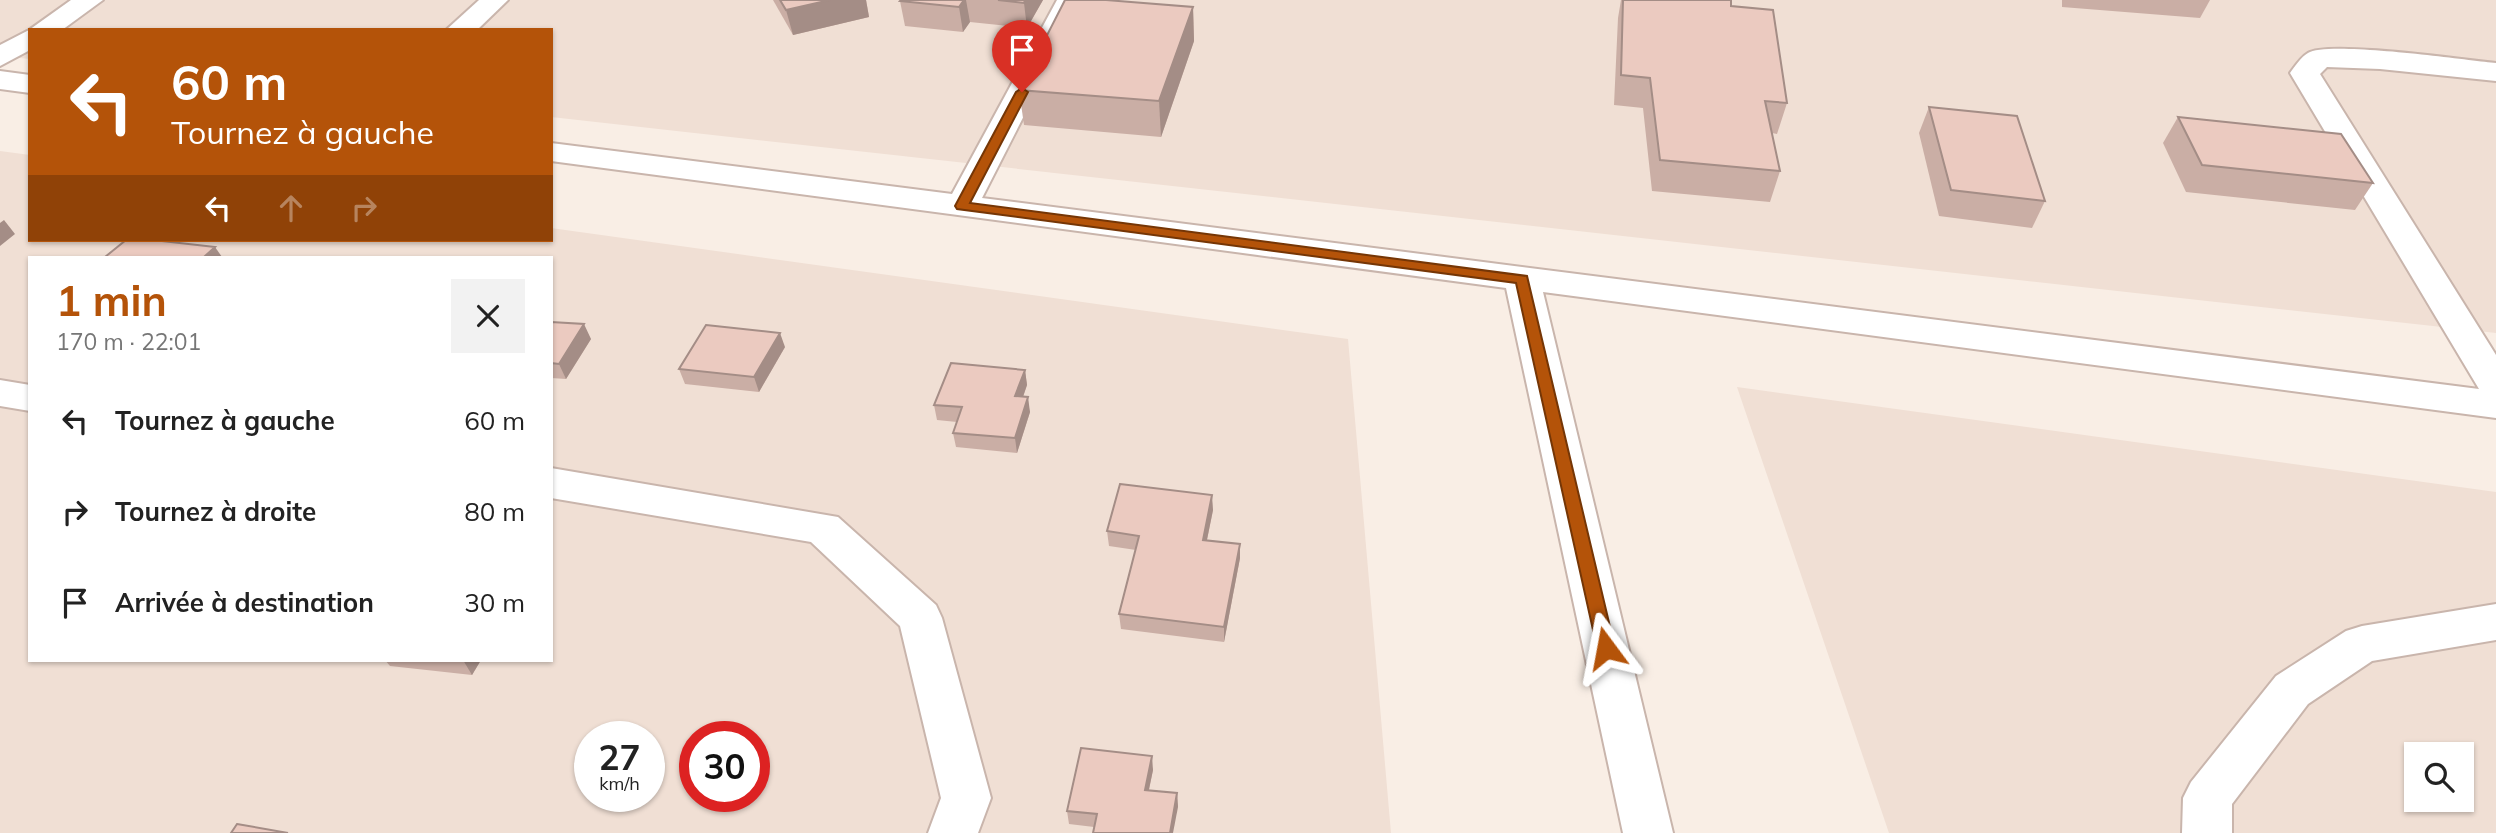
<!DOCTYPE html>
<html lang="fr">
<meta charset="utf-8">
<style>
:root{--surface:#fff;--page:#f2f2f2;--text:#222;--muted:#767676;--accent:#b45309}
body{margin:0;font-family:Mulish,sans-serif;background:var(--page);color:var(--text);height:100vh;display:flex;flex-direction:column;font-size:26px;white-space:nowrap}
*{box-sizing:border-box;margin:0}
p{font-size:23px;color:var(--muted)}
.icon{flex:none;width:38px;height:38px;fill:none;stroke:currentColor;stroke-width:2;stroke-linecap:round;stroke-linejoin:round}
.map{position:relative;flex:1;overflow:hidden}
.panel{position:absolute;left:28px;top:256px;width:525px;height:406px;display:flex;flex-direction:column;background:var(--surface);border-radius:0px;box-shadow:0 2px 5px #0004}
.panel>*{flex:none}
.top-card{position:absolute;left:28px;top:28px;width:525px;height:214px;border-radius:0px;box-shadow:0 2px 5px #0004;background:#b45309;color:#fff;overflow:hidden}
.tools{position:absolute;left:2404px;top:742px;display:grid;gap:14px}
.tools a{display:grid;place-items:center;width:70px;height:70px;border-radius:0px;background:var(--surface);box-shadow:0 2px 5px #0004;font-size:35px}
.speed{position:absolute;left:574px;top:721px;display:flex;gap:14px;font-size:35px;font-weight:700;text-align:center}
.speed>*{display:grid;place-content:center;width:91px;height:91px;border-radius:50%;background:var(--surface);box-shadow:0 2px 5px #0004;line-height:1}
.speed small{font-size:18px;font-weight:400}
.speed .limit{border:10px solid #d22;background:#fff;color:#111}
.pin{position:absolute;display:grid;place-items:center;width:60px;height:60px;color:#fff;margin:-72px -30px;border-radius:50% 50% 50% 0;rotate:-45deg;box-shadow:0 0 7px #0007}
.pin .icon{rotate:45deg}
.me{position:absolute;width:77px;margin:-38px;rotate:347deg;stroke-linejoin:round;filter:drop-shadow(0 0 5px #0008)}
.turn{display:flex;align-items:center;gap:24px;height:147px;padding:0 28px;font-size:32px}
.turn .icon{width:91px;height:91px;stroke-width:2.5}
.turn b{display:block;font-size:49px;line-height:60px}
.lanes{display:flex;align-items:center;height:66px;padding:0 28px;background:#0003;justify-content:center;gap:35px;direction:ltr}
.lanes .off{opacity:.35}
.round{display:grid;place-items:center;flex:none;width:74px;height:74px;border-radius:0px;background:var(--page)}
.head{display:flex;align-items:center;justify-content:space-between;height:119px;padding:0 28px}
h1{font-size:42px;font-weight:700;line-height:52px;color:var(--accent)}
ul{padding:0;list-style:none}
li{display:flex;align-items:center;gap:21px;height:91px;padding:0 28px}
li div{flex:1}
li b{display:block;font-size:26px}
li em{font-style:normal}
.map>svg:first-child{display:block}
.residential{fill:#f0dfd4;fill-rule:evenodd}
.lines{fill:none;stroke-linecap:round;stroke-linejoin:round}
.minor-casing{stroke:#c9b5ac;stroke-width:4}
.minor{fill:#fff;fill-rule:evenodd}
.wall{fill:#caaea5}
.shaded-wall{fill:#a48d86}
.building{fill:#ebcac0;stroke:#a48d86;stroke-width:2}
.route{fill:#b45309;stroke:#753606;stroke-width:2}
</style>
<div class="map">
<svg width="2496" height="833" viewBox="0 0 2496 833">
<rect width="100%" height="100%" fill="#f9eee5"/>
<!-- residential -->
<g class="residential">
<path d="M0 0H2496V333L551 117V30H30V59L0 56Z"/>
<path d="M0 151 30 155V240H551V228L1348 339 1391 833H0ZM30 257H551V660H30ZM590 737H649V796H590ZM695 737H754V796H695Z"/>
<path d="M1737 387 2496 492V833H1889ZM2417 754H2462V800H2417Z"/>
</g>
<g class="lines">
<defs>
<g id="minor">
<path d="M71 0H103L62 30H30V50L0 66V45L29 30Z"/>
<path d="M479 0H508L477 30H446Z"/>
<path d="M1057 0H1083L982 198 2479 389 2290 73C2295 66 2301 57 2308 53 2327 40 2466 60 2496 63V81L2380 69 2327 67 2320 74 2496 355V418L1543 292 1673 833H1623L1506 288 551 161V143L952 194Z"/>
<path d="M0 71 30 75V93L0 89Z"/>
<path d="M0 380 30 385V411L0 406Z"/>
<path d="M551 468 838 517 936 605 942 618 991 798 978 833H928L941 798 900 626 811 542 551 498Z"/>
<path d="M2496 604V640L2372 661 2308 704 2232 804V833H2182L2183 798 2191 782 2276 676 2346 631 2362 626Z"/>
</g>
</defs>
<!-- minor casing -->
<use href="#minor" class="minor-casing"/>
<!-- minor -->
<use href="#minor" class="minor"/>
</g>
<!-- wall -->
<g class="wall">
<path d="M773 0H866L869 17 793 35Z"/>
<path d="M901 0H1043L1027 28 970 22 963 32 905 26 900 1Z"/>
<path d="M1621 0H1731V6L1787 103 1777 134 1772 133 1780 171 1770 202 1652 191 1643 108 1614 105 1618 18Z"/>
<path d="M2062 0H2210L2200 18 2062 7Z"/>
<path d="M1193 7 1194 41 1161 137 1024 125 1019 90Z"/>
<path d="M1929 107 2045 201 2032 228 1939 216 1919 133Z"/>
<path d="M2178 117 2373 183 2355 210 2186 192 2163 143Z"/>
<path d="M551 322 591 339 566 379 551 378Z"/>
<path d="M785 347 759 392 685 384 679 369Z"/>
<path d="M1025 370 1027 385 1023 397 1030 412 1017 453 956 447 953 433 957 422 937 420 934 405Z"/>
<path d="M1213 510 1207 540 1240 544V558L1224 642 1121 629 1119 614 1136 550 1109 546 1107 531Z"/>
<path d="M385 660H481L472 675 390 666Z"/>
<path d="M1153 770 1149 790 1177 793 1178 807 1094 827 1069 824 1067 811Z"/>
</g>
<!-- shaded-wall -->
<g class="shaded-wall">
<path d="M830 0H866L869 17 793 35 786 10Z"/>
<path d="M964 0H966L970 22 963 32 959 7Z"/>
<path d="M1025 0H1043L1027 28 1024 3Z"/>
<path d="M1193 7 1194 41 1161 137 1159 101Z"/>
<path d="M4 220 15 234 0 246V223Z"/>
<path d="M215 247 222 257H204Z"/>
<path d="M584 324 591 339 566 379 559 364Z"/>
<path d="M780 333 785 347 759 392 754 377Z"/>
<path d="M1025 370 1027 385 1018 411 1015 396Z"/>
<path d="M1028 397 1030 412 1017 453 1015 438Z"/>
<path d="M1212 495 1213 510 1204 554 1203 540Z"/>
<path d="M1240 544V558L1224 642V627Z"/>
<path d="M463 660H481L472 675Z"/>
<path d="M1152 756 1153 770 1146 803 1145 790Z"/>
<path d="M1177 793 1178 807 1173 833H1170Z"/>
</g>
<!-- building -->
<g class="building">
<path d="M780 0H830L786 10Z"/>
<path d="M901 0H964L959 7 900 1Z"/>
<path d="M998 0H1025L1024 3Z"/>
<path d="M1065 0H1106L1193 7 1159 101 1019 90Z"/>
<path d="M1623 0H1731V6L1773 10 1787 103 1765 101 1780 171 1660 160 1650 78 1621 75Z"/>
<path d="M1929 107 2017 116 2045 201 1951 190Z"/>
<path d="M2178 117 2341 134 2373 183 2202 165Z"/>
<path d="M126 240H153L215 247 204 257H105Z"/>
<path d="M551 322 584 324 559 364 551 363Z"/>
<path d="M706 325 780 333 754 377 679 369Z"/>
<path d="M951 363 1025 370 1015 396 1028 397 1015 438 953 433 962 407 934 405Z"/>
<path d="M1120 484 1212 495 1203 540 1240 544 1224 627 1119 614 1139 536 1107 531Z"/>
<path d="M1081 748 1152 756 1145 790 1177 793 1170 833H1093L1097 814 1067 811Z"/>
<path d="M237 824 288 833H231Z"/>
</g>
<!-- route -->
<path class="route" d="M1022 88 1028 92 970 203 1527 276 1615 648 1613 654 1606 656 1597 648 1516 283 957 209 955 206 1016 92Z"/>
</svg>
<div class="tools">
<a><svg class="icon" aria-label="search" viewBox="0 0 24 24"><circle cx="10" cy="10" r="6"/><path d="M15 15l6 6"/></svg></a>
</div>
<div class="speed"><div>27<small>km/h</small></div><div class="limit">30</div></div>
<div class="pin" style="left:1022px;top:92px;background:#d93025"><svg class="icon" aria-label="arrive" viewBox="0 0 24 24"><path d="M6 21V4h12l-3 4 3 4H6"/></svg></div>
<svg class="me" style="left:1606px;top:648px" viewBox="-20 -20 40 40"><path d="M0-17L14 15 0 8-14 15z" fill="#b45309" stroke="#fff" stroke-width="4"/></svg>
<div class="top-card">
<div class="turn"><svg class="icon" aria-label="left" viewBox="0 0 24 24"><path d="M17 20v-9H6M10 6l-5 5 5 5"/></svg><div><b>60 m</b>Tournez à gauche</div></div>
<div class="lanes"><svg class="icon" aria-label="left" viewBox="0 0 24 24"><path d="M17 20v-9H6M10 6l-5 5 5 5"/></svg><svg class="icon off" aria-label="ahead" viewBox="0 0 24 24"><path d="M12 20V5M6 11l6-6 6 6"/></svg><svg class="icon off" aria-label="right" viewBox="0 0 24 24"><path d="M7 20v-9h11M14 6l5 5-5 5"/></svg></div>
</div>
<section class="panel">
<div class="head"><div><h1>1 min</h1><p>170 m · 22:01</p></div><a class="round"><svg class="icon" aria-label="close" viewBox="0 0 24 24"><path d="M6 6l12 12M18 6L6 18"/></svg></a></div>
<ul>
<li><svg class="icon" aria-label="left" viewBox="0 0 24 24"><path d="M17 20v-9H6M10 6l-5 5 5 5"/></svg><div><b>Tournez à gauche</b></div><em>60 m</em></li>
<li><svg class="icon" aria-label="right" viewBox="0 0 24 24"><path d="M7 20v-9h11M14 6l5 5-5 5"/></svg><div><b>Tournez à droite</b></div><em>80 m</em></li>
<li><svg class="icon" aria-label="arrive" viewBox="0 0 24 24"><path d="M6 21V4h12l-3 4 3 4H6"/></svg><div><b>Arrivée à destination</b></div><em>30 m</em></li>
</ul>
</section>
</div>
